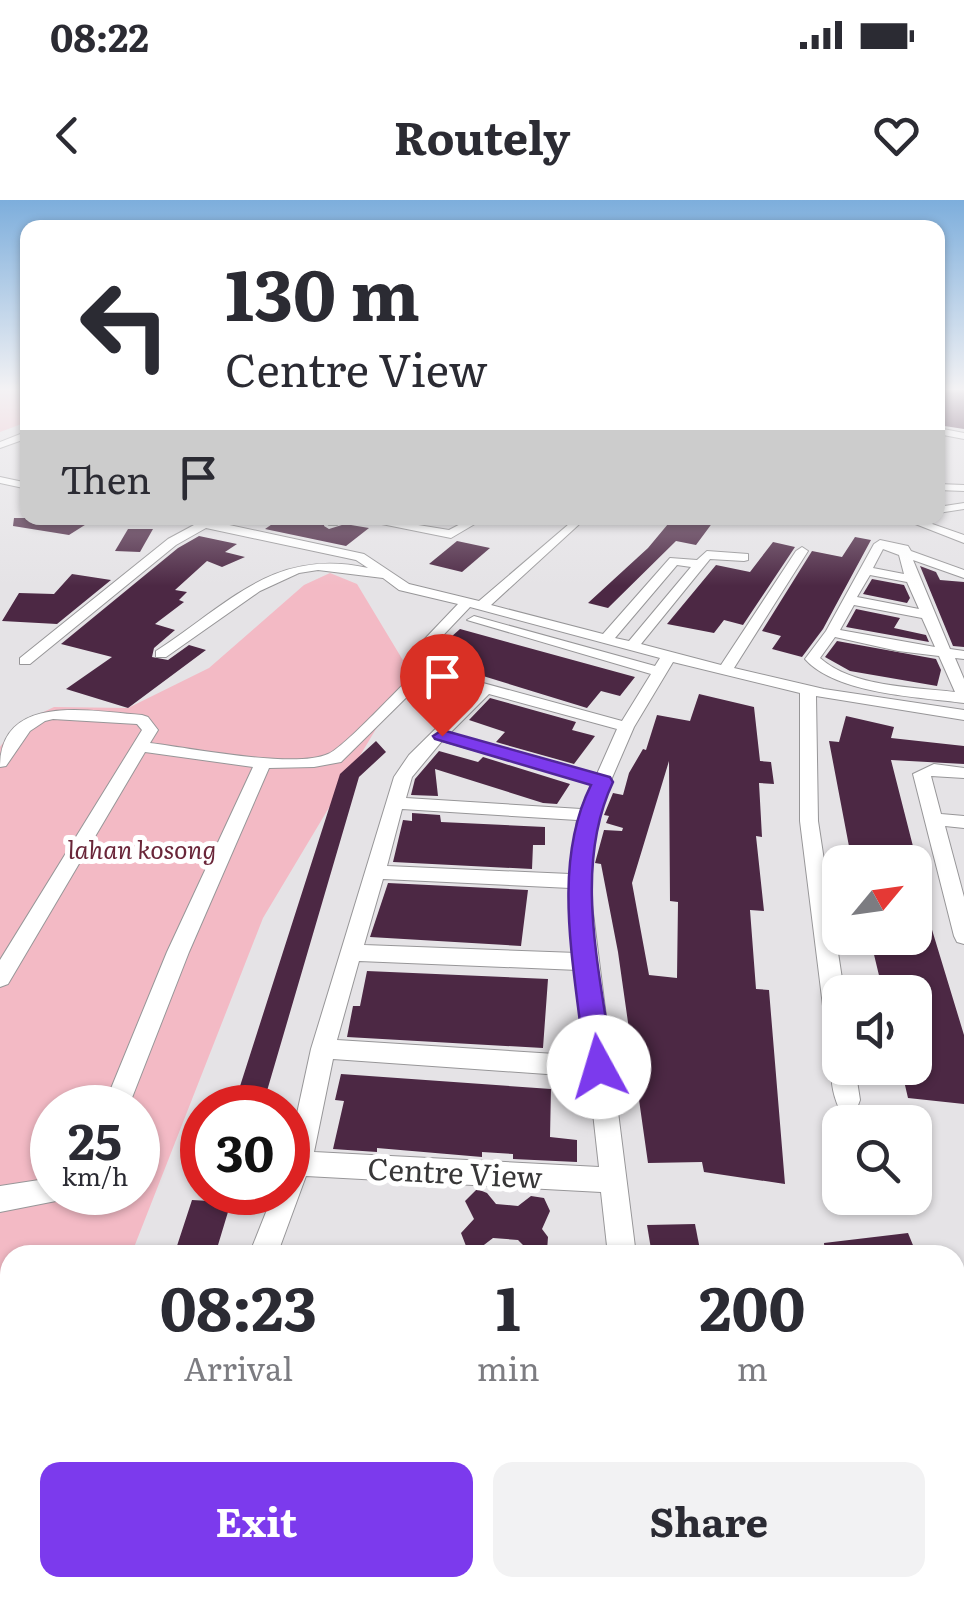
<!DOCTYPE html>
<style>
:root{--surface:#fff;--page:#f2f2f3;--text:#2b2b33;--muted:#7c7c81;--accent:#7c3aed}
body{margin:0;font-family:Literata,serif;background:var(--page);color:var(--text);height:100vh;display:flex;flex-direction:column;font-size:38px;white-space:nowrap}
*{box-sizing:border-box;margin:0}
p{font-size:32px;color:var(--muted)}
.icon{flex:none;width:55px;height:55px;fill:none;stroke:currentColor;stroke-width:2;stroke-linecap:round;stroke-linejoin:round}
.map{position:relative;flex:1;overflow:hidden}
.panel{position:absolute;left:0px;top:1045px;width:965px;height:352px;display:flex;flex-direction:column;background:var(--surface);border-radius:30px 30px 0 0;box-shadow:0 2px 8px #0004}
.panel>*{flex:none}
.banner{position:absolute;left:20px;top:20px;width:925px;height:305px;border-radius:20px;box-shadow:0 2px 8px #0004;background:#fff;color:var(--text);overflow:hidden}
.needle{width:65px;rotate:61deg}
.fabs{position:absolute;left:822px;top:645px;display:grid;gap:20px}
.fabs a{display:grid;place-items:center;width:110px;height:110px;border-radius:20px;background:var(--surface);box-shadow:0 2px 8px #0004;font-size:50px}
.speed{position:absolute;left:30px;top:885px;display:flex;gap:20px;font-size:50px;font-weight:700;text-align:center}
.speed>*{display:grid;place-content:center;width:130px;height:130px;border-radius:50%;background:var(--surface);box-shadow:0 2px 8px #0004;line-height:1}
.speed small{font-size:25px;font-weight:400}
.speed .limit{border:15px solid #d22;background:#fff;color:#111}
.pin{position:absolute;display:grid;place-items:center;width:85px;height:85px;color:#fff;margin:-102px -42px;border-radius:50% 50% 50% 0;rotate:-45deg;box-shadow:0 0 10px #0007}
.pin .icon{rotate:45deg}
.me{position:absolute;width:110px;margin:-55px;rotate:354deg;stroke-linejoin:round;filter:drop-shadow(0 0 8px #0008)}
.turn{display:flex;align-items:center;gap:35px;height:210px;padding:0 40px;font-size:45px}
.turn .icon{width:130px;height:130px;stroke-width:2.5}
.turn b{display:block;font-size:70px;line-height:85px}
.then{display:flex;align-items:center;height:95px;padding:0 40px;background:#0003;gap:20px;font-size:38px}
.eta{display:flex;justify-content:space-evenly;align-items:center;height:170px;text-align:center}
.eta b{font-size:60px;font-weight:700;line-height:70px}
.button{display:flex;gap:20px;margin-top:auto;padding:20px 40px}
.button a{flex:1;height:115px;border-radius:20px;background:var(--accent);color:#fff;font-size:40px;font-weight:700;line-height:115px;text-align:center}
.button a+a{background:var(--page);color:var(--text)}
.status{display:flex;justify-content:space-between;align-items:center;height:70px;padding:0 50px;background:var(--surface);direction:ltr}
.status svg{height:28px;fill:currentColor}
header{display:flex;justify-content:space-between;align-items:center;height:130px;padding:0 40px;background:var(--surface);font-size:45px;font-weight:700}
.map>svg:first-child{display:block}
.green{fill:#f3bac5;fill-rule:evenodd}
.building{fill:#4c2844;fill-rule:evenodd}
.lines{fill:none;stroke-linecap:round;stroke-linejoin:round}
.minor-casing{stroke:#979698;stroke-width:2}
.minor{fill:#fff;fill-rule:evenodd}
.route{fill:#7c3aed;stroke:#51269a;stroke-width:2.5}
.labels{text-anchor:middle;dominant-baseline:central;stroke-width:10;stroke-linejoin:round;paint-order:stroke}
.park-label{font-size:25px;font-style:italic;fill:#6a2639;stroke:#fff}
.near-street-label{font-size:30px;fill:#383738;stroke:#fff}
</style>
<div class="status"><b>08:22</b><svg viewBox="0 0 49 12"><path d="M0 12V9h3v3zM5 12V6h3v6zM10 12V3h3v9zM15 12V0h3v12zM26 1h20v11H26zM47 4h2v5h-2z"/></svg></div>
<header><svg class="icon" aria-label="back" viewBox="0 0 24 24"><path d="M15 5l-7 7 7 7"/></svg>Routely<svg class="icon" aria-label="heart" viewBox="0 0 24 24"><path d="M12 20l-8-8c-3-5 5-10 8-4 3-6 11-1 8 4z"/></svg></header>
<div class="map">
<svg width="964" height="1397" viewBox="0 0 964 1397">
<rect width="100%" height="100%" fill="#e5e3e6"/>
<!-- green -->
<g class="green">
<path d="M0 190H27V222L0 232Z"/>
<path d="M330 373 357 384 410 472 263 718 131 1055H10V1388L114 1390 96 1397H0V547L16 525 54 507 128 508 209 468 304 385ZM52 908H138V992H52Z"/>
</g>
<!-- building -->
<g class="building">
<path d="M938 190H964V229L938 225Z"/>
<path d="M14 318H96L69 335 13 326Z"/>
<path d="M281 318 325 320 324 326 329 329 345 324 369 328 346 346 265 329Z"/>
<path d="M673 318H716L696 345 676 341 608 408 588 403 648 348Z"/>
<path d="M128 329H153L140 352 115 351Z"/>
<path d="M199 336 237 344 225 352 245 357 222 367 207 361 175 390 187 392 179 400 184 402 155 424 175 430 154 448 152 457 168 460 189 445 206 450 128 508 66 489 112 457 61 444 178 348Z"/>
<path d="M855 337 871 340 823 429 802 457 772 449 781 436 762 431 812 351 842 357Z"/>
<path d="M457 341 490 348 462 372 429 364Z"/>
<path d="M773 342 795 347 743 425 724 420 714 433 667 424 716 365 750 372Z"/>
<path d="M920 366 936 372 940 380 964 382V447L953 446Z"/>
<path d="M72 374 111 380 57 424 2 421 19 393 54 394Z"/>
<path d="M872 379 904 385 910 398 907 403 863 394Z"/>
<path d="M856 409 900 418 894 428 926 435 929 442 846 427Z"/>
<path d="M460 429 635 477 620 496 601 491 587 508 470 472 448 474 454 467 450 466 465 452 442 445Z"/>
<path d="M837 441 936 459 941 470 937 486 850 471 825 457Z"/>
<path d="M699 494 754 507 760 561 771 562 774 584 759 583 762 637 756 636 764 711 750 710 756 789 769 790 785 984 704 972 702 962 648 963 618 752 601 664 595 663 604 630 622 631 623 628 606 623 609 616 604 615 613 593 623 595 629 573 643 549 646 550 657 515 690 521ZM669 561 670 701 678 702 677 778 649 775 632 683Z"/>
<path d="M490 498 576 522 572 530 595 536 574 564 496 542 505 532 469 520Z"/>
<path d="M846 516 894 527 891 538 964 546V564L891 560 917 662H852L829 541 839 542Z"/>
<path d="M376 541 386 552 359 577 262 908H233L340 574Z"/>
<path d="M439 551 478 562 483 557 570 584 557 604 543 603 435 569 438 596 411 595 415 579Z"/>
<path d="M412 613 440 615 441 622 545 627V645H533L532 669 393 662 403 620 412 621Z"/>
<path d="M388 683 528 690 521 746 370 737Z"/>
<path d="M919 687 964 835V904L908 898 901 868H915V792H883L870 738H915V688Z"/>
<path d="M367 771 548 779 543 848 347 837 353 806H360Z"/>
<path d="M341 874 551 889 550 937 577 940V962L513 959V954L482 952V957L377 948V952L333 949 344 901 335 900Z"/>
<path d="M477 989 487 993 496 1004 518 1006 531 996 544 998 550 1011 542 1029 548 1037 547 1051 533 1055 518 1040 493 1038 480 1048 466 1046 461 1033 474 1019 465 1001Z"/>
<path d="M213 992H234L215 1055H174L192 1000 210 1001Z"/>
<path d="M695 1024 701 1055H652L647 1025Z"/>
<path d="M908 1033 917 1055H825L824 1043Z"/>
</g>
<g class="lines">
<defs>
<g id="minor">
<path d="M938 228 964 233V239L938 234Z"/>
<path d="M28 231V238L0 248V242Z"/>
<path d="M0 277 28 283V289L0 283Z"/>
<path d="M938 284 964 285V291L938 290Z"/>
<path d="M964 303V309L938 313V307Z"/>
<path d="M173 318 206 320 364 354 409 384 479 401 576 318H586L491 405 603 434 670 358 697 360 707 351 748 354V360L744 361 710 359 641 444 721 465 796 351 802 347 808 351 734 468 824 489 964 510V520L816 496 818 621 844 792H840V856L832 853 828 846 800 621V493L673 462 634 527 596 615 589 681 636 1055H608L601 992 306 976 277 1055H249L274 992H288V955L311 849 394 577 409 555 475 490 451 483V477H461L622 521 651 474 467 420 474 416 655 466 660 458 470 407 432 447 431 473 341 562 314 567 269 568 189 752 128 908H103L167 752 253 567 145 552 8 784 0 787V760L142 530 137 524 53 519 45 521 30 531 6 566 0 567C0 491 93 512 142 515L148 517 158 530 150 543C190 548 295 569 328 554 345 547 401 485 419 469L418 446 458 404 399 390 383 378 318 370 299 373 260 391 166 457H156V451C229 404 274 347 368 368L356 360 206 328 176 345 30 464H20V458L168 339 194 325ZM677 365 691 367 629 441 615 438ZM489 494 617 529 597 574 450 533ZM442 541 592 584 581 609 406 598 412 577ZM402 609 577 620 570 674 387 666ZM383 679 570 688 577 753 364 745ZM359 761 578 770 587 856 337 840ZM333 859 589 877 599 967 314 952Z"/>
<path d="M334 318H347L337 325H329L327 323Z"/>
<path d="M352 318H375L449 330 472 318H485L451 338Z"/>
<path d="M900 318H915L964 335V343Z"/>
<path d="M880 340 908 346 911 351 964 370V378L913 360 950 449 964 451V459L955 458 964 479V503C919 497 836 494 805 459L826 431 874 344ZM883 349 899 355 904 374 873 368ZM870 375 907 382 919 409 857 397ZM854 405 922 418 935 447 840 430ZM835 437 898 451 939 456 955 492C913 487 852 487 820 458Z"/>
<path d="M934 564 964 568V578L931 576 941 614 964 616V628L945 626 964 697V744L957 742 954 736 913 574Z"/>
<path d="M840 859V868H855L860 900 857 908 848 911 839 908C833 895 828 873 835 861Z"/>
<path d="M52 978V992H65L61 1000 0 1012V986Z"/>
<path d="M200 1388H236L235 1397H199Z"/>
<path d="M376 1388H412L413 1397H377Z"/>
<path d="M654 1388H690L691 1396 656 1397Z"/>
<path d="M909 1388H945L949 1397H913Z"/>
</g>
</defs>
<!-- minor casing -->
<use href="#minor" class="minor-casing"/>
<!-- minor -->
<use href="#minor" class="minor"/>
</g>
<!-- sky -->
<linearGradient id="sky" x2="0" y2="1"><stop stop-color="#7daedc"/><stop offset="0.49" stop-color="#f3f2f4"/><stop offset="1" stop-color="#f3f2f4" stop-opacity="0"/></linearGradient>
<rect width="964" height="386" fill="url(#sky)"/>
<!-- route -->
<path class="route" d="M442 530 610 577 613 582C572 669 601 774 613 867L609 875 599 878 589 875 585 867C577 776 549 669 591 585L435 539 433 536Z"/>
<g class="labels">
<!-- park labels -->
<g class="park-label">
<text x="142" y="648">lahan kosong</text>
</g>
<!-- near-street labels -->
<g class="near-street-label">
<text transform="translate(455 971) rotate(3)">Centre View</text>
</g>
</g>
</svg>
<div class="fabs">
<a><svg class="needle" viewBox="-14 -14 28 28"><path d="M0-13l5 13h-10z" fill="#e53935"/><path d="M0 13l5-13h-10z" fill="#7c7c81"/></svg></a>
<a><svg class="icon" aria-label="sound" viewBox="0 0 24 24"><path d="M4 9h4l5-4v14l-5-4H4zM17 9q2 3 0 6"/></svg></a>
<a><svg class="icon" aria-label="search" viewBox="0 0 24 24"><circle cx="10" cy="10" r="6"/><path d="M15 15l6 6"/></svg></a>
</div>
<div class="speed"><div>25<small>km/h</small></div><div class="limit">30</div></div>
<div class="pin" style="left:442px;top:536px;background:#d93025"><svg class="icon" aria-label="arrive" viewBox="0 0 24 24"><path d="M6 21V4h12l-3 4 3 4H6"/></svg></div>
<svg class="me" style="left:599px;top:867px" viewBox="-20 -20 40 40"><circle r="19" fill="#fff"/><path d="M0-13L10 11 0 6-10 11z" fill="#7c3aed"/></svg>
<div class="banner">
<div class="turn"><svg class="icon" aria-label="left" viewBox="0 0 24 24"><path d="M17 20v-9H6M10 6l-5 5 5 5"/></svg><div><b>130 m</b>Centre View</div></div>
<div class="then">Then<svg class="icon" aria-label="arrive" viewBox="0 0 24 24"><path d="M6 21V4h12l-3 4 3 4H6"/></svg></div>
</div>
<section class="panel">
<div class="eta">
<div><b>08:23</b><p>Arrival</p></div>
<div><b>1</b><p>min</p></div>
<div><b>200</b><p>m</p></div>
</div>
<div class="button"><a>Exit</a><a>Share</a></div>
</section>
</div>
